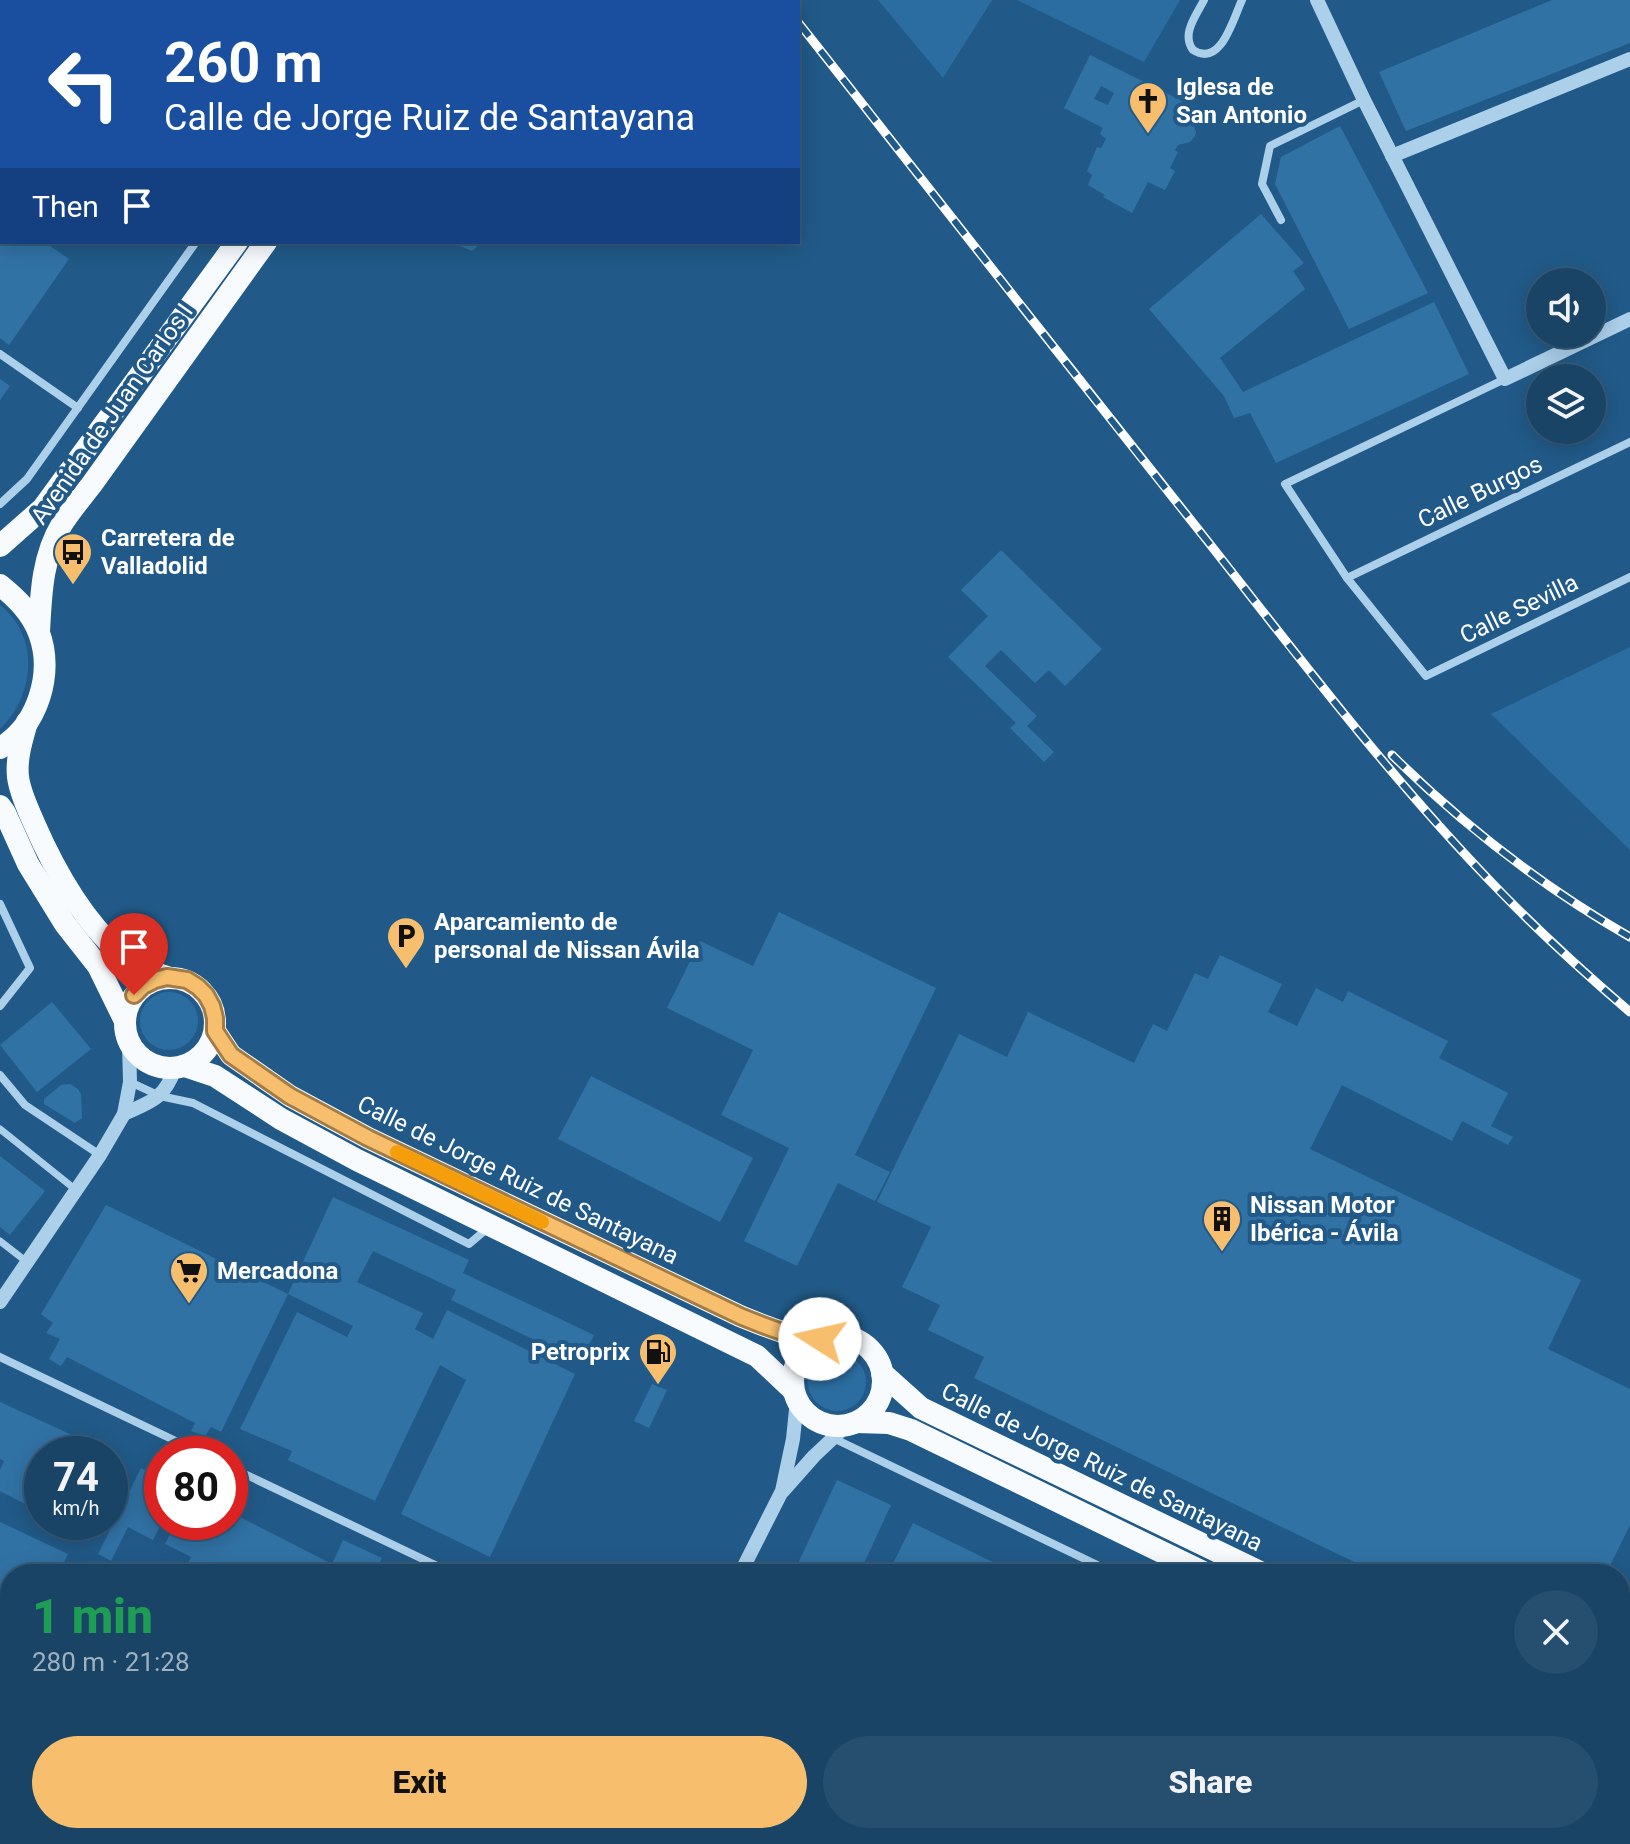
<!DOCTYPE html>
<meta charset="utf-8">
<style>
:root{--surface:#194466;--page:#264e6f;--text:#f1f3f6;--muted:#9fb0bf;--line:#375c7a;--accent:#f7bf6d}
body{margin:0;font-family:Roboto,sans-serif;background:var(--page);color:var(--text);height:100vh;display:flex;flex-direction:column;font-size:30px;white-space:nowrap}
*{box-sizing:border-box;margin:0}
p{font-size:26px;color:var(--muted)}
.icon{flex:none;width:44px;height:44px;fill:none;stroke:currentColor;stroke-width:2;stroke-linecap:round;stroke-linejoin:round}
.map{position:relative;flex:1;overflow:hidden}
.details{position:absolute;left:0px;top:1564px;width:1630px;height:280px;display:flex;flex-direction:column;background:var(--surface);border-radius:32px 32px 0 0;box-shadow:0 4px 20px #0003,0 0 0 2px var(--line)}
.details>*{flex:none}
.top-card{position:absolute;left:0px;top:0px;width:800px;height:244px;box-shadow:0 4px 20px #0003,0 0 0 2px var(--line);background:#1a4fa0;color:#fff;overflow:hidden}
.fabs{position:absolute;left:1526px;top:268px;display:grid;gap:16px}
.fabs a{display:grid;place-items:center;width:80px;height:80px;border-radius:50%;background:var(--surface);box-shadow:0 4px 20px #0003,0 0 0 2px var(--line);font-size:40px}
.speed{position:absolute;left:24px;top:1436px;display:flex;gap:16px;font-size:40px;font-weight:700;text-align:center}
.speed>*{display:grid;place-content:center;width:104px;height:104px;border-radius:50%;background:var(--surface);box-shadow:0 4px 20px #0003,0 0 0 2px var(--line);line-height:1}
.speed small{font-size:20px;font-weight:400}
.speed .limit{border:12px solid #d22;background:#fff;color:#111}
.pin{position:absolute;display:grid;place-items:center;width:68px;height:68px;color:#fff;margin:-82px -34px;border-radius:50% 50% 50% 0;rotate:-45deg;box-shadow:0 0 8px #0007}
.pin .icon{rotate:45deg}
.me{position:absolute;width:88px;margin:-44px;rotate:280deg;stroke-linejoin:round;filter:drop-shadow(0 0 6px #0008)}
.turn{display:flex;align-items:center;gap:28px;height:168px;padding:0 32px;font-size:36px}
.turn .icon{width:104px;height:104px;stroke-width:2.5}
.turn b{display:block;font-size:56px;line-height:68px}
.then{display:flex;align-items:center;height:76px;padding:0 32px;background:#0003;gap:16px;font-size:30px}
.round{display:grid;place-items:center;flex:none;width:84px;height:84px;border-radius:42px;background:var(--page)}
.headline{display:flex;align-items:center;justify-content:space-between;height:136px;padding:0 32px}
h1{font-size:48px;font-weight:800;line-height:60px;color:#1e9e55}
.action{display:flex;gap:16px;margin-top:auto;padding:16px 32px}
.action a{flex:1;height:92px;border-radius:48px;background:var(--accent);color:#111;font-size:32px;font-weight:800;line-height:92px;text-align:center}
.action a+a{background:var(--page);color:var(--text)}
.map>svg:first-child{display:block}
.green{fill:#2b6da0}
.building{fill:#3172a5;fill-rule:evenodd}
.lines{fill:none;stroke-linecap:round;stroke-linejoin:round}
.pedestrian{stroke:#accfea;stroke-width:7}
.minor{stroke:#accfea;stroke-width:8}
.tertiary{stroke:#accfea;stroke-width:14}
.trunk{stroke:#f8fbfe;stroke-width:22}
.rail-casing{stroke:#fff;stroke-width:9}
.rail{stroke:#215a88;stroke-width:6;stroke-dasharray:18;stroke-linecap:butt}
.route-casing{stroke:#a17c47;stroke-width:20}
.route{stroke:#f7bf6d;stroke-width:14}
.slow{stroke:#f59e0b;stroke-width:14}
.labels{text-anchor:middle;dominant-baseline:central;stroke-width:8;stroke-linejoin:round;paint-order:stroke}
.poi-label{font-size:24px;font-weight:bold;fill:#fff;stroke:#215a88;text-anchor:start}
.street-label{font-size:24px;fill:#fff;stroke:#215a88}
</style>
<div class="map">
<svg width="1630" height="1844" viewBox="0 0 1630 1844">
<rect width="100%" height="100%" fill="#215a88"/>
<!-- green -->
<g class="green">
<path d="M878 0H992L943 78Z"/>
<path d="M1017 0H1180L1144 62Z"/>
<path d="M0 605C40 637 35 695 0 729Z"/>
<path d="M1630 647V850L1491 714Z"/>
<circle cx="169" cy="1021" r="29"/>
<circle cx="837" cy="1382" r="29"/>
</g>
<!-- building -->
<g class="building">
<path d="M1552 0H1630V43L1406 131 1379 72Z"/>
<path d="M1090 55 1196 108 1191 119 1196 132 1195 136 1190 142 1178 145 1175 150 1178 152 1170 168 1175 171 1165 190 1148 182 1132 213 1103 197 1105 195 1088 185 1092 175 1087 171 1097 147 1101 148 1106 139 1100 134 1103 128 1064 108ZM1101 86 1114 93 1108 105 1094 99Z"/>
<path d="M1340 126 1428 293 1349 329 1275 184 1281 157Z"/>
<path d="M1261 214 1304 263 1293 271 1305 289 1220 358 1243 392 1434 302 1469 374 1276 463 1250 413 1234 418 1224 396 1149 309Z"/>
<path d="M0 242H44L69 259 9 345 0 338Z"/>
<path d="M451 242H482L472 251Z"/>
<path d="M0 379 10 386 0 400Z"/>
<path d="M1001 550 1102 649 1065 686 1049 670 1035 683 1001 650 985 666 1037 716 1027 726 1054 752 1044 762 1010 728 1016 723 948 657 988 616 961 590Z"/>
<path d="M779 912 936 988 855 1155 890 1172 875 1201 838 1183 797 1266 744 1241 789 1148 721 1115 753 1050 667 1008 700 941 753 966Z"/>
<path d="M1220 955 1282 984 1268 1012 1297 1026 1316 988 1343 1002 1348 991 1448 1041 1439 1058 1508 1093 1491 1126 1513 1137 1508 1145 1462 1121 1452 1141 1342 1085 1310 1149 1581 1280 1548 1349 1630 1389V1525L1606 1574H1379L974 1378 984 1357 928 1330 940 1305 902 1287 931 1227 877 1202 959 1034 1007 1057 1028 1012 1134 1063 1153 1024 1167 1031 1195 973 1208 979Z"/>
<path d="M52 1002 91 1049 37 1092 0 1045Z"/>
<path d="M591 1076 753 1158 720 1222 558 1139Z"/>
<path d="M70 1084 78 1089 81 1094 82 1118 75 1123 44 1104V1099L61 1085Z"/>
<path d="M0 1156 45 1191 10 1235 0 1227Z"/>
<path d="M333 1197 469 1260 463 1273 594 1335 581 1362 451 1300 456 1290 373 1251 357 1282 423 1313 415 1329 433 1339 447 1310 575 1374 490 1557 401 1514 466 1380 440 1365 375 1501 288 1460 292 1451 240 1429 297 1312 347 1337 353 1326 288 1294Z"/>
<path d="M106 1205 288 1294 221 1432 211 1427 205 1436 191 1431 195 1423 67 1357 61 1366 49 1359 60 1339 46 1333 53 1323 41 1314Z"/>
<path d="M652 1384 667 1390 649 1428 634 1421Z"/>
<path d="M0 1402 118 1456 110 1472V1454H42V1513L0 1491V1470L4 1461 0 1459Z"/>
<path d="M141 1468 162 1478V1522L153 1540 128 1527 111 1561 98 1554Z"/>
<path d="M837 1480 891 1505 859 1574H793Z"/>
<path d="M230 1512 332 1564 343 1540 382 1558 375 1574H183L191 1557 165 1544 176 1522H230Z"/>
<path d="M0 1522 68 1554 59 1574H10V1620L0 1615Z"/>
<path d="M61 1522H86L81 1532Z"/>
<path d="M913 1523 1017 1574H888Z"/>
<path d="M0 1705 10 1710V1805L0 1800Z"/>
<path d="M37 1834H99L95 1844H31Z"/>
<path d="M136 1834H270L274 1836 270 1844H157Z"/>
<path d="M449 1834H517L512 1844H468Z"/>
<path d="M657 1834H833L828 1844H653Z"/>
<path d="M1302 1834H1402L1397 1844H1322Z"/>
<path d="M1416 1834H1538L1558 1844H1430L1431 1842Z"/>
</g>
<g class="lines">
<!-- pedestrian -->
<g class="pedestrian">
<path d="M0 1129 76 1190"/>
<path d="M0 1241 27 1262"/>
</g>
<!-- minor -->
<g class="minor">
<path d="M1204 0C1196 16 1181 34 1193 50 1221 68 1233 19 1242 0"/>
<path d="M249 2 252 0"/>
<path d="M1281 220 1262 184 1270 146 1364 100"/>
<path d="M0 354 78 408"/>
<path d="M1505 379 1285 484 1347 578 1426 676 1630 577"/>
<path d="M0 504 27 479 196 242"/>
<path d="M1347 578 1630 442"/>
<path d="M0 904 30 968 0 1006"/>
<path d="M0 1075 25 1105 100 1155"/>
<path d="M130 1082 160 1096 193 1103 469 1244 489 1227"/>
<path d="M0 1357 203 1454"/>
<path d="M817 1421 833 1438 1116 1574"/>
<path d="M230 1467 454 1574"/>
<path d="M1620 1820 1630 1825"/>
</g>
<!-- tertiary -->
<g class="tertiary">
<path d="M113 0 114 2"/>
<path d="M1317 0 1364 100 1505 379 1630 319"/>
<path d="M1392 156 1630 59"/>
<path d="M124 1114C152 1101 163 1100 175 1069"/>
<path d="M0 1302 100 1155 124 1114 130 1082 129 1043"/>
<path d="M783 1491 814 1456 846 1426"/>
<path d="M740 1574 782 1491 793 1439 797 1400"/>
<path d="M0 1659 10 1664"/>
<path d="M363 1834 383 1844"/>
<path d="M612 1844 616 1834"/>
</g>
<!-- trunk -->
<g class="trunk">
<path d="M501 2 504 0"/>
<path d="M534 2 536 0"/>
<path d="M0 546 43 508 237 242"/>
<path d="M0 585C16 598 31 612 39 633 54 673 38 726 0 748"/>
<path d="M39 632C41 594 42 557 62 524 71 510 82 497 92 484L266 242"/>
<path d="M27 722C22 740 16 758 18 777 20 793 28 809 34 823 54 869 81 918 119 952 133 965 149 971 167 977"/>
<path d="M0 806 5 813 28 864 65 924 98 966 124 1019"/>
<circle cx="170" cy="1023" r="45"/>
<path d="M215 1031 231 1055 290 1096 368 1138 740 1316C767 1327 791 1337 820 1339"/>
<path d="M185 1066 215 1076 281 1119 357 1160 757 1356 793 1390"/>
<circle cx="838" cy="1381" r="45"/>
<path d="M882 1373 921 1408 1264 1574"/>
<path d="M857 1422 889 1423 911 1430 1207 1574"/>
<path d="M1620 1747 1630 1752"/>
<path d="M1620 1775 1630 1779"/>
</g>
<defs>
<g id="rail">
<path d="M766 0 768 2"/>
<path d="M780 0 782 2"/>
<path d="M798 22C935 196 1071 370 1209 543 1300 659 1390 777 1492 883 1536 929 1582 971 1630 1012"/>
<path d="M1392 755C1463 825 1543 887 1630 937"/>
</g>
</defs>
<!-- rail casing -->
<use href="#rail" class="rail-casing"/>
<!-- rail -->
<use href="#rail" class="rail"/>
</g>
<g class="lines">
<defs>
<path id="route" d="M134 995 143 986 155 980 167 977 187 980 198 987 206 995 212 1006 215 1018V1031L231 1055 290 1096 368 1138 740 1316C767 1327 791 1337 820 1339"/>
</defs>
<!-- route casing -->
<use href="#route" class="route-casing"/>
<!-- route -->
<use href="#route" class="route"/>
<!-- slow -->
<path class="slow" d="M397 1152 542 1222"/>
</g>
<!-- icons -->
<defs>
<symbol id="church-pin" viewBox="-11 -11 22 30"><path d="M0 17L-7.5 6A9.5 9.5 0 1 1 7.5 6Z" fill="#f7bf6d" stroke="#215a88"/><path d="M-1.2-6h2.4v3.5h3.3v2.4h-3.3V6h-2.4V-.1h-3.3v-2.4h3.3Z" fill="#111"/></symbol>
<symbol id="bus-pin" viewBox="-11 -11 22 30"><path d="M0 17L-7.5 6A9.5 9.5 0 1 1 7.5 6Z" fill="#f7bf6d" stroke="#215a88"/><path d="M-5-6H5V4H4V6H2V4H-2V6H-4V4H-5ZM-3.5-4V0h7V-4ZM-3.5 1.2v1.5H-2V1.2ZM2 1.2v1.5H3.5V1.2Z" fill="#111"/></symbol>
<symbol id="parking-pin" viewBox="-11 -11 22 30"><path d="M0 17L-7.5 6A9.5 9.5 0 1 1 7.5 6Z" fill="#f7bf6d" stroke="#215a88"/><path d="M-3.5-5.5H1a3.5 3.5 0 0 1 0 7H-1V5.5H-3.5ZM-1-3.4V-.6H.8a1.4 1.4 0 0 0 0-2.8Z" fill="#111"/></symbol>
<symbol id="building-pin" viewBox="-11 -11 22 30"><path d="M0 17L-7.5 6A9.5 9.5 0 1 1 7.5 6Z" fill="#f7bf6d" stroke="#215a88"/><path d="M-4-6H4V6H1V3H-1V6H-4ZM-2.5-4.3h1.7v1.8h-1.7ZM.8-4.3h1.7v1.8H.8ZM-2.5-1h1.7V.8h-1.7ZM.8-1h1.7V.8H.8Z" fill="#111"/></symbol>
<symbol id="supermarket-pin" viewBox="-11 -11 22 30"><path d="M0 17L-7.5 6A9.5 9.5 0 1 1 7.5 6Z" fill="#f7bf6d" stroke="#215a88"/><path d="M-6-5.5h2.5l.6 2H6L4.5 2H-2.5L-4.4-4H-6ZM-1.5 3.2a1.3 1.3 0 1 0 .1 0ZM3 3.2a1.3 1.3 0 1 0 .1 0Z" fill="#111"/></symbol>
<symbol id="fuel-pin" viewBox="-11 -11 22 30"><path d="M0 17L-7.5 6A9.5 9.5 0 1 1 7.5 6Z" fill="#f7bf6d" stroke="#215a88"/><path d="M-5.5-6h7V0h2V4h1.3V-2.5L3-4.5l.8-.8L6-3V5H2.5V1h-1V6h-7ZM-4.2-4.7v3.2H.2V-4.7Z" fill="#111"/></symbol>
</defs>
<g fill-rule="evenodd">
<use href="#church-pin" x="1126" y="79" width="44" height="60"/>
<use href="#bus-pin" x="51" y="530" width="44" height="60"/>
<use href="#parking-pin" x="384" y="914" width="44" height="60"/>
<use href="#building-pin" x="1200" y="1197" width="44" height="60"/>
<use href="#supermarket-pin" x="167" y="1249" width="44" height="60"/>
<use href="#fuel-pin" x="636" y="1330" width="44" height="60"/>
</g>
<g class="labels">
<!-- poi labels -->
<g class="poi-label">
<text x="1176" y="87">Iglesa de<tspan x="1176" dy="28">San Antonio</tspan></text>
<text x="101" y="538">Carretera de<tspan x="101" dy="28">Valladolid</tspan></text>
<text x="434" y="922">Aparcamiento de<tspan x="434" dy="28">personal de Nissan Ávila</tspan></text>
<text x="1250" y="1205">Nissan Motor<tspan x="1250" dy="28">Ibérica - Ávila</tspan></text>
<text x="217" y="1271">Mercadona</text>
<text x="630" y="1352" text-anchor="end">Petroprix</text>
</g>
<!-- street labels -->
<g class="street-label">
<text transform="translate(112 414) rotate(-55)">Avenida de Juan Carlos I</text>
<text transform="translate(1480 492) rotate(-26)">Calle Burgos</text>
<text transform="translate(1519 609) rotate(-26)">Calle Sevilla</text>
<text transform="translate(518 1180) rotate(26)">Calle de Jorge Ruiz de Santayana</text>
<text transform="translate(1102 1467) rotate(26)">Calle de Jorge Ruiz de Santayana</text>
</g>
</g>
</svg>
<div class="fabs">
<a><svg class="icon" aria-label="sound" viewBox="0 0 24 24"><path d="M4 9h4l5-4v14l-5-4H4zM17 9q2 3 0 6"/></svg></a>
<a><svg class="icon" aria-label="layers" viewBox="0 0 24 24"><path d="M12 4l9 5-9 5-9-5zM3 14l9 5 9-5"/></svg></a>
</div>
<div class="speed"><div>74<small>km/h</small></div><div class="limit">80</div></div>
<div class="pin" style="left:134px;top:995px;background:#d93025"><svg class="icon" aria-label="arrive" viewBox="0 0 24 24"><path d="M6 21V4h12l-3 4 3 4H6"/></svg></div>
<svg class="me" style="left:820px;top:1339px" viewBox="-20 -20 40 40"><circle r="19" fill="#fff"/><path d="M0-13L10 11 0 6-10 11z" fill="#f7bf6d"/></svg>
<div class="top-card">
<div class="turn"><svg class="icon" aria-label="left" viewBox="0 0 24 24"><path d="M17 20v-9H6M10 6l-5 5 5 5"/></svg><div><b>260 m</b>Calle de Jorge Ruiz de Santayana</div></div>
<div class="then">Then<svg class="icon" aria-label="arrive" viewBox="0 0 24 24"><path d="M6 21V4h12l-3 4 3 4H6"/></svg></div>
</div>
<section class="details">
<div class="headline"><div><h1>1 min</h1><p>280 m · 21:28</p></div><a class="round"><svg class="icon" aria-label="close" viewBox="0 0 24 24"><path d="M6 6l12 12M18 6L6 18"/></svg></a></div>
<div class="action"><a>Exit</a><a>Share</a></div>
</section>
</div>
